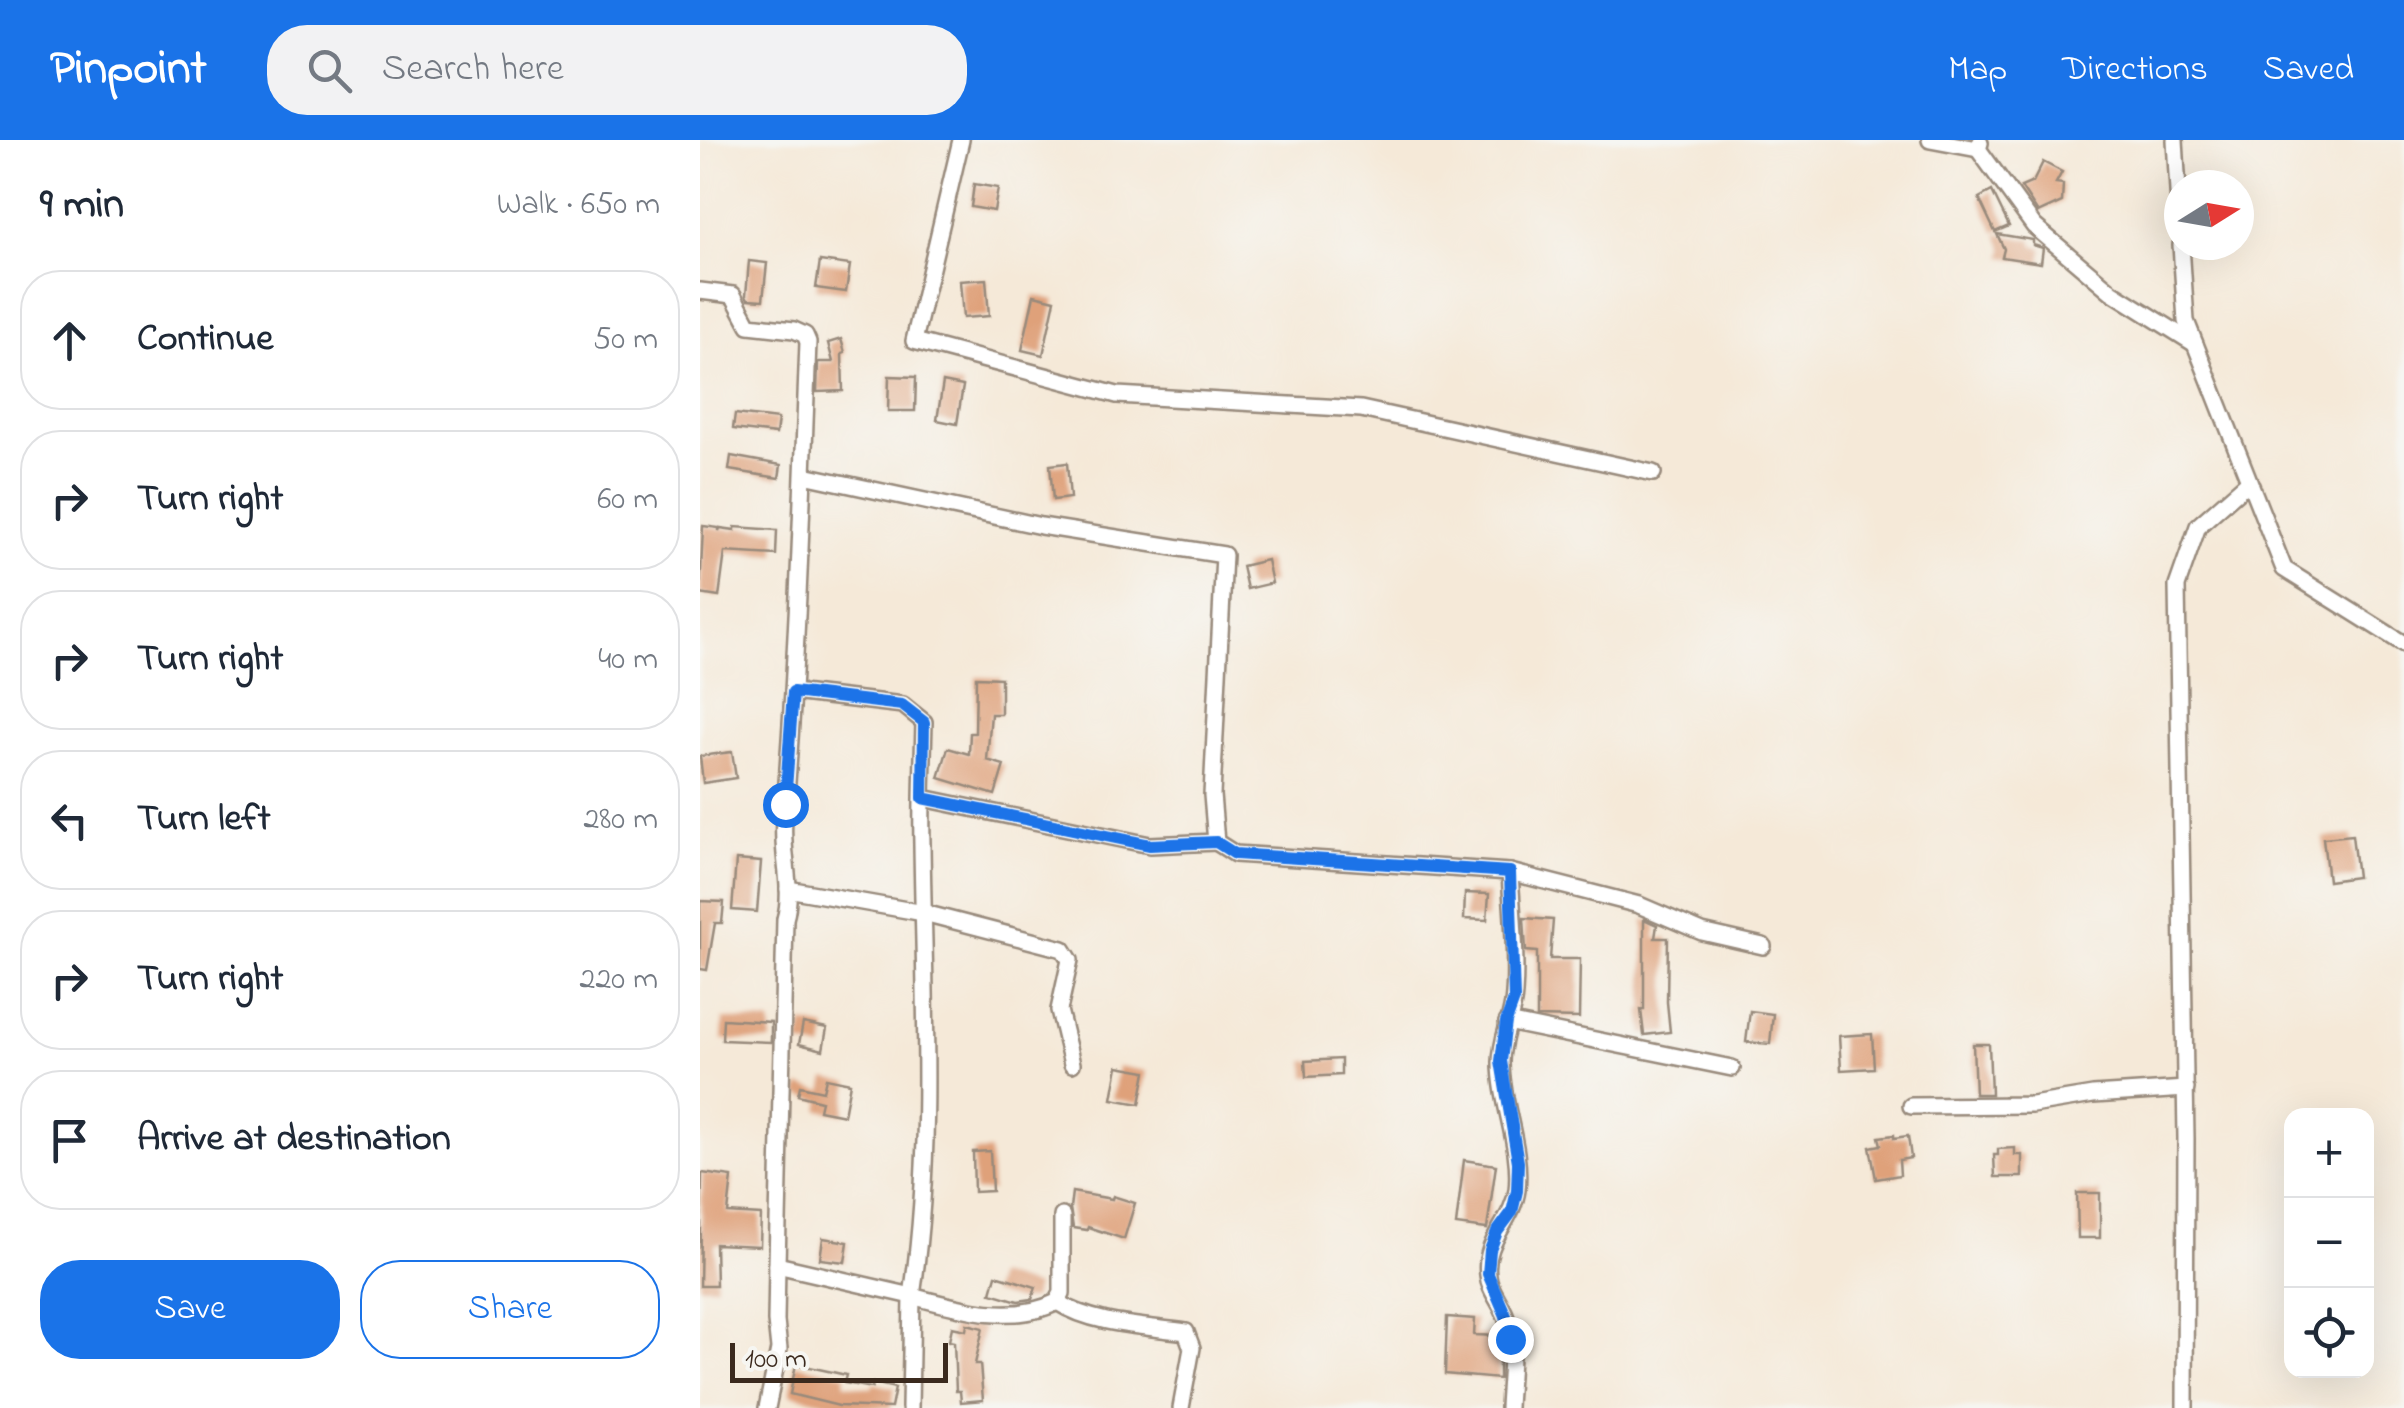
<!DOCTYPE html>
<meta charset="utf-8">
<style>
:root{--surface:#fff;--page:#f2f2f3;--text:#1f2937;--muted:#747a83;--line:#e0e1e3;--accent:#1a73e8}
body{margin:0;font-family:"Indie Flower",sans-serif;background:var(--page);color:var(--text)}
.controls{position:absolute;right:30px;bottom:30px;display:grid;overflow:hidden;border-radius:20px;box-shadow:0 10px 40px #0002}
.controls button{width:90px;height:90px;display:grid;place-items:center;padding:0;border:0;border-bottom:2px solid var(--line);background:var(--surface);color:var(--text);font:50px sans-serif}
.compass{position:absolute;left:1464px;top:30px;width:90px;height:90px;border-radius:50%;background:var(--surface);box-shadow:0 10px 40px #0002;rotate:79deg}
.scale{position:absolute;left:30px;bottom:25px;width:218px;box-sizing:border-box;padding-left:10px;border:5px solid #3b2a1e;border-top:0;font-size:28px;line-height:35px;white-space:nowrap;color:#3b2a1e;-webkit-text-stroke:8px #f6f6f2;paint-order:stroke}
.stop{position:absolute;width:30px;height:30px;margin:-22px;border:8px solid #1a73e8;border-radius:50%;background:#fff}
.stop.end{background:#1a73e8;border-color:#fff;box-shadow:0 2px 10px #0008}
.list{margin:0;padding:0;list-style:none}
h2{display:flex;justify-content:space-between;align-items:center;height:130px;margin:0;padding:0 40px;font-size:42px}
h2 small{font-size:32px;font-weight:400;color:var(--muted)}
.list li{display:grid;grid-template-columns:65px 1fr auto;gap:30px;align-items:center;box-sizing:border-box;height:140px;margin:0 20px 20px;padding:0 20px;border:2px solid var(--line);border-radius:40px}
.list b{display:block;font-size:38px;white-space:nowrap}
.list em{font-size:32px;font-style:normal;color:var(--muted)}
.actions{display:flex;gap:20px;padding:30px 40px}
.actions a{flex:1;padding:22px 0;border:2px solid var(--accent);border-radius:40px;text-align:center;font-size:35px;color:var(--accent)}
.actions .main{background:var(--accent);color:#fff}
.icon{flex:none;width:55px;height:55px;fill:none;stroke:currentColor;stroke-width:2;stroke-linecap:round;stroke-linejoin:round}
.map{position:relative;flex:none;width:1704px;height:1268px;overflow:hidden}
header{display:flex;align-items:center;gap:60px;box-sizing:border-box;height:140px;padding:0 50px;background:var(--accent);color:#fff}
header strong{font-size:48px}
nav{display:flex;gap:55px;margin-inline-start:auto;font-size:35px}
.search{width:700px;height:90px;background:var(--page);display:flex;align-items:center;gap:25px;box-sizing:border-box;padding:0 35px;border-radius:40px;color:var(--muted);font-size:38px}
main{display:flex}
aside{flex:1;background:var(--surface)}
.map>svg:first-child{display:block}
.building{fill:#dfa17a}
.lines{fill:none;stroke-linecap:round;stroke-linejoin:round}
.minor-casing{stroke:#988a7b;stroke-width:20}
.minor{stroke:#fff;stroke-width:15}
.route{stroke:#1a73e8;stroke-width:12}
</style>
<header>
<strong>Pinpoint</strong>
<div class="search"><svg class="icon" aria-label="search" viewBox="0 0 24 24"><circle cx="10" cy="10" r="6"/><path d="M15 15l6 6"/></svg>Search here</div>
<nav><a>Map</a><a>Directions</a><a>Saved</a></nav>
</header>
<main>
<aside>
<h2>9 min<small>Walk · 650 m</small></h2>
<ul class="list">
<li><svg class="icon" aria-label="ahead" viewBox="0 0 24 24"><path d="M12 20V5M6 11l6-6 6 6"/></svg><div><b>Continue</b></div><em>50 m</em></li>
<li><svg class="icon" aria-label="right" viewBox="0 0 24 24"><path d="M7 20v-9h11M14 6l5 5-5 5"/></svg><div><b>Turn right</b></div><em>60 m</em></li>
<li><svg class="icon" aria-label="right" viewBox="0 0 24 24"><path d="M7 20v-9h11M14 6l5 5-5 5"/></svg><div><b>Turn right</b></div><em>40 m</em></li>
<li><svg class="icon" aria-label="left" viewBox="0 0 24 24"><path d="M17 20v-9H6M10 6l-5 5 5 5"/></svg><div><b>Turn left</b></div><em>280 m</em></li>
<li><svg class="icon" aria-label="right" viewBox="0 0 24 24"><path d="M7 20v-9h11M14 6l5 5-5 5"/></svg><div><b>Turn right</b></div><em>220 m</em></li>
<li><svg class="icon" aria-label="arrive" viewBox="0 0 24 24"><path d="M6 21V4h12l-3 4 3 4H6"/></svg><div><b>Arrive at destination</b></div></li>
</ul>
<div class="actions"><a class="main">Save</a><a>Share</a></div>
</aside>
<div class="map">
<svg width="1704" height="1268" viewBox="0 0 1704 1268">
<rect width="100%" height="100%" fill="#f6f6f2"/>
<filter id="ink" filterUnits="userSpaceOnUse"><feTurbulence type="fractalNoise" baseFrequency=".01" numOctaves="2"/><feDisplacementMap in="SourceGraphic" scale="20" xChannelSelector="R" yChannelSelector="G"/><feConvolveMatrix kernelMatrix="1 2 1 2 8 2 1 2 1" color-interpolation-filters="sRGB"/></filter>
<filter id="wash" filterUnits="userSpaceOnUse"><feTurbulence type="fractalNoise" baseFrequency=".0048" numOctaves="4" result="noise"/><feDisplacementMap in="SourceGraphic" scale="40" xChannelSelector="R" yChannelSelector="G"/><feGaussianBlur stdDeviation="2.25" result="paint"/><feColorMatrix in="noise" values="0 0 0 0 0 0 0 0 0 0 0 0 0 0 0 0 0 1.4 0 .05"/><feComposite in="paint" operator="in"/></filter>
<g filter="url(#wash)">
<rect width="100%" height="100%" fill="#f5e9d8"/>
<g id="blocks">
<g class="building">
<polygon points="1343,22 1362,32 1356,43 1363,44 1362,62 1338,73 1321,47 1333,42"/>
<polygon points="274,44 298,48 294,71 271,67"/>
<polygon points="1292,51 1309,86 1295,92 1279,58"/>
<polygon points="1297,94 1333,100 1333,105 1343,108 1341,123 1302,117 1304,109"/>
<polygon points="49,121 67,123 63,160 48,159 46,155"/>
<polygon points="120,121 150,125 146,152 116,148"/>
<polygon points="286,139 289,176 263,178 260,141"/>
<polygon points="334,155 355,160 343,215 322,210"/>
<polygon points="141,199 145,213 142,214 143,251 117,252 118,222 133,222 128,203"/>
<polygon points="189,236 216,237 215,271 188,271"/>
<polygon points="243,242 263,246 257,284 237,280"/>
<polygon points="35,274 78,279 76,294 33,289"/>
<polygon points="31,316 81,325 79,338 29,330"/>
<polygon points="367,323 370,358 353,360 350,325"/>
<polygon points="3,386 19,388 19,391 20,388 35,390 35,387 77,390 76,415 25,412 19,457 0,454"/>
<polygon points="567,420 572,443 547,449 542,426"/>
<polygon points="276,537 301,538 301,574 291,574 287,620 304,625 295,655 239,638 248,608 269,614 270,593 275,593"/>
<polygon points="32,612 36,638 3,643 0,616"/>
<polygon points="1652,695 1657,737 1628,741 1623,698"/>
<polygon points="36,720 61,722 57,772 32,770"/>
<polygon points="765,753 789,754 787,780 764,779"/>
<polygon points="0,761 24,762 22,783 15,783 7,830 0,829"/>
<polygon points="824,778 853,780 850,819 880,819 879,878 837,877 837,812 826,811"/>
<polygon points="944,779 957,785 955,798 968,798 967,862 970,892 944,895 941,870 944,870"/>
<polygon points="1050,871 1073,874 1070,904 1046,902"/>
<polygon points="23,879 71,882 71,902 22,900"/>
<polygon points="103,883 127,888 123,910 99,904"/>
<polygon points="1172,894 1174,928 1141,930 1139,896"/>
<polygon points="1273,904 1289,904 1291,954 1275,954"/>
<polygon points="641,919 641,935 606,937 605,921"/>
<polygon points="418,926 446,931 440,964 412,959"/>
<polygon points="126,938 150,943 144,975 119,970 121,961 98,955 100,946 123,951"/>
<polygon points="1194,995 1194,998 1208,996 1211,1018 1199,1020 1200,1035 1176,1039 1170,1007 1181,1005 1179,997"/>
<polygon points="1315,1008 1315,1015 1322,1015 1322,1037 1295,1037 1294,1015 1298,1015 1298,1009"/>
<polygon points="290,1011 292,1051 274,1052 273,1012"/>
<polygon points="764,1020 796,1025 787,1089 756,1085"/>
<polygon points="2,1033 32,1037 28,1073 61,1075 60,1106 15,1104 16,1146 0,1146"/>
<polygon points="372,1052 412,1059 413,1056 435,1063 424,1099 388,1087 387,1090 373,1088 370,1068"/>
<polygon points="1377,1053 1400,1053 1400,1098 1378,1098"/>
<polygon points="123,1098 148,1102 145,1122 120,1119"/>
<polygon points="296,1135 336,1147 332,1159 318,1161 291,1153"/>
<polygon points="747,1177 775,1179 774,1195 799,1196 799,1239 745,1234"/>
<polygon points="267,1184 283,1188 275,1224 280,1224 283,1260 261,1262 260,1251 256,1251 254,1202 249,1201 252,1187 266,1190"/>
<polygon points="96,1224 146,1235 144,1243 172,1248 173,1243 195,1248 191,1268 139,1266 90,1254"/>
</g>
</g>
</g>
<g filter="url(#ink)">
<use href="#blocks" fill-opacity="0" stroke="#988a7b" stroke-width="2.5"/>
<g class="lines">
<defs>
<g id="minor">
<polyline points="261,0 214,201 417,255 661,269 953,333"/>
<polyline points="1230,0 1278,9 1280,3"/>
<polyline points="1475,0 1479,68"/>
<polyline points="1278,9 1334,86 1412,152 1495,204"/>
<polyline points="1481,105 1486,181 1584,429 1704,504"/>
<path d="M0,151L33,155L49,185L94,190L105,195L108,202C102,362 97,522 84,681C81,714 94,748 85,779L77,1125L76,1181L79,1209L67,1268"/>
<polyline points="104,335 341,386 524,415 512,655 516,702 535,714 810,732 939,765 1002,792 1063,806"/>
<path d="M93,552L203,565L224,582C223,623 221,664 222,705C224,855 234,1007 212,1156C257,1168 312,1185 357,1162L362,1153V1076"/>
<polyline points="223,658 450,705 516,702"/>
<polyline points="88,749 224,773 363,809 370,820 359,870 372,924"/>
<polyline points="807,882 1032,928"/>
<polyline points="1211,966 1332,965 1393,955 1486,949"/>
<polyline points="77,1125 212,1156 210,1268"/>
<path d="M357,1162C393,1185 444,1186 486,1192L492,1208L481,1268"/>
<path d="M808,1268C809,1241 815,1203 806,1177C801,1162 789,1150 788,1135C783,1101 813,1081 817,1050C822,1006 801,965 801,922C801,898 813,877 814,854C817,814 812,773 810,732"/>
<polyline points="1485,1268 1486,998 1477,446 1498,386 1548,342"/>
</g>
</defs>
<use href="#minor" class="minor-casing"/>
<use href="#minor" class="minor"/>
</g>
</g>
<g class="lines" filter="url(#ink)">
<polyline class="route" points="85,664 93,552 202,565 224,582 223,658 450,705 516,702 535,714 810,732 814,860 806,882 801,921 818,1022 817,1051 812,1072 797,1092 790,1110 788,1134 806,1176 810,1199"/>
</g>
</svg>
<div class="controls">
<button>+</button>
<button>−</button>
<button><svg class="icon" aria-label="locate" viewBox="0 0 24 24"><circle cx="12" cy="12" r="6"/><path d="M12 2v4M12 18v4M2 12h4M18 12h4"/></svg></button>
</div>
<svg class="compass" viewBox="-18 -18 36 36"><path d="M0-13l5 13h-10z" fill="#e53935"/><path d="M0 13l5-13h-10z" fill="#747a83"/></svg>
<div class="scale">100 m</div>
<div class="stop" style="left:85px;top:664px"></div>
<div class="stop end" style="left:810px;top:1199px"></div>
</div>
</main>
